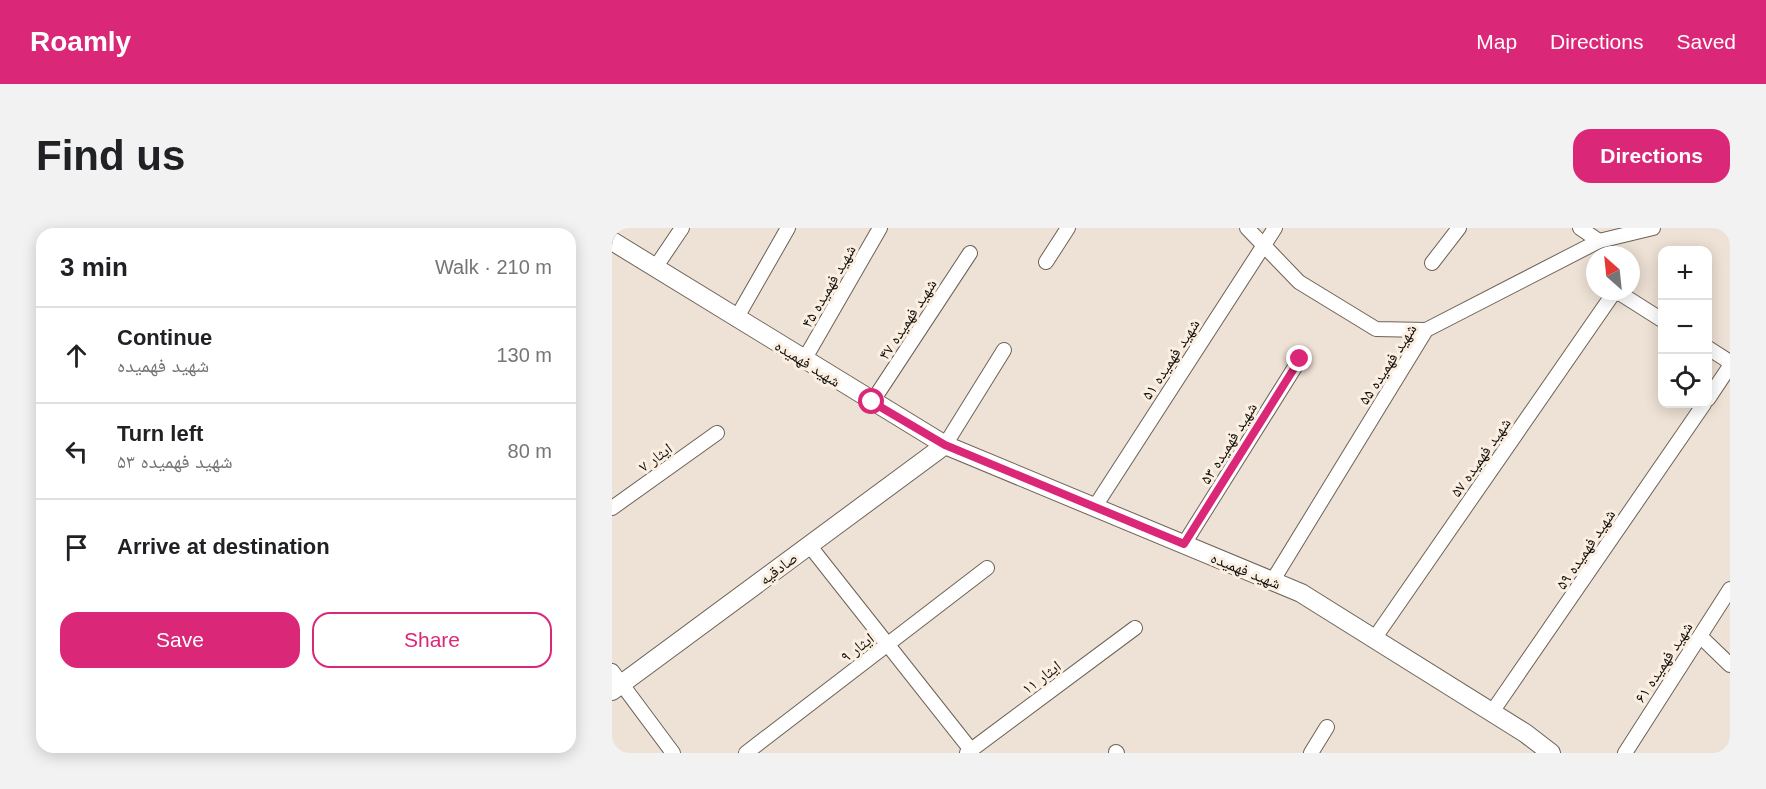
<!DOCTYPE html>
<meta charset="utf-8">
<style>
:root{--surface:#fff;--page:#f2f2f2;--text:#202124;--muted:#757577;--line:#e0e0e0;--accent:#db2777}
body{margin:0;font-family:Helvetica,"Noto Naskh Arabic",sans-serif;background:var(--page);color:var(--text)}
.controls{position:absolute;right:18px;top:18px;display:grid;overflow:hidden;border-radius:12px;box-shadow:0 3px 15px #0003}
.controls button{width:54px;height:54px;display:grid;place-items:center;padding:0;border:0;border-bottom:2px solid var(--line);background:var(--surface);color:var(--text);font:30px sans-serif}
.compass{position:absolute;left:974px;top:18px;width:54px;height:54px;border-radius:50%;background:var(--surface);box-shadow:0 3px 15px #0003;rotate:333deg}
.stop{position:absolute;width:18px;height:18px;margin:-14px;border:4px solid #db2777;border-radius:50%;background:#fff}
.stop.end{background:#db2777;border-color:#fff;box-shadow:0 2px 6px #0008}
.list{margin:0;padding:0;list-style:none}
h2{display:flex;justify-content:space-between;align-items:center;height:78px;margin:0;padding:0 24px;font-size:26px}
h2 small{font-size:20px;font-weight:400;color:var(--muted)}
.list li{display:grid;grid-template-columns:39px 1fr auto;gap:18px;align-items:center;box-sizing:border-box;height:96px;padding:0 24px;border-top:2px solid var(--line)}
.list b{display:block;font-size:22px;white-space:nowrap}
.list p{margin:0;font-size:20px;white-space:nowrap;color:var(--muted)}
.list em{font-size:20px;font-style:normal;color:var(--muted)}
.actions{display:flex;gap:12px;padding:18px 24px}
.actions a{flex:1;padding:14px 0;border:2px solid var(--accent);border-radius:18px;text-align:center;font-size:21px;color:var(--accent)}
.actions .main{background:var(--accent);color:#fff}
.icon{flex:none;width:33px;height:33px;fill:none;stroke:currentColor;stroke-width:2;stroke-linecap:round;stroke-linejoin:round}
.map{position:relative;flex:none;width:1118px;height:525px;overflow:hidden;border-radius:18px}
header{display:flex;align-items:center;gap:36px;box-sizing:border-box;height:84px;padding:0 30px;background:var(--accent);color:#fff}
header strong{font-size:28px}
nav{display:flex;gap:33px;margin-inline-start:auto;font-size:21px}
.intro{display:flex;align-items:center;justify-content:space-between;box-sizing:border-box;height:144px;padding:0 36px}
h1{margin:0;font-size:42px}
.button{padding:15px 27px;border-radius:18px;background:var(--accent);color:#fff;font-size:21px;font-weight:700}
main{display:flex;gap:36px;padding:0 36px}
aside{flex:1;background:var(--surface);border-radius:18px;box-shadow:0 3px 15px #0003}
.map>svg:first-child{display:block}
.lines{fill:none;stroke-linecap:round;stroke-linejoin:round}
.minor-casing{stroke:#6d6257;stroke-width:16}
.tertiary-casing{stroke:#6d6257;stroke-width:20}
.minor{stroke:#fff;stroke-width:14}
.tertiary{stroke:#fff;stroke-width:18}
.route{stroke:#db2777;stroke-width:8}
.labels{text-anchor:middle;stroke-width:6;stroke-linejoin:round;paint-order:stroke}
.street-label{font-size:16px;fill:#110d09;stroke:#fbefe2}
</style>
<header>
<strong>Roamly</strong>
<nav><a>Map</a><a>Directions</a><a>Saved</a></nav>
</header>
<div class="intro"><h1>Find us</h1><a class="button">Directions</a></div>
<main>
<aside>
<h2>3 min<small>Walk · 210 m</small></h2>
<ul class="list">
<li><svg class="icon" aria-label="ahead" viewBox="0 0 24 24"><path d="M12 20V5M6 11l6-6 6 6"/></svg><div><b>Continue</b><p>شهید فهمیده</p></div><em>130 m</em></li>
<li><svg class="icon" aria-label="left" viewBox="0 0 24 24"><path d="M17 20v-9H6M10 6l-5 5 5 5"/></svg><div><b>Turn left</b><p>شهید فهمیده ۵۳</p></div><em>80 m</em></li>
<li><svg class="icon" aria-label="arrive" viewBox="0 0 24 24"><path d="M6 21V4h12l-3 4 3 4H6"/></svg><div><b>Arrive at destination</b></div></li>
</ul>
<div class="actions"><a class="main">Save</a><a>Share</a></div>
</aside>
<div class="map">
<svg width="1118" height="525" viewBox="0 0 1118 525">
<rect width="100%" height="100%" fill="#eee1d5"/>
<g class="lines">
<defs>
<g id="minor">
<polyline points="635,0 687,54 764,101 814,102"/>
<polyline points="968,0 987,13"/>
<polyline points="434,34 456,0"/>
<polyline points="820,35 847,0"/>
<polyline points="43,40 70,0"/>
<polyline points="124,91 176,0"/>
<polyline points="1096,120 1118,134"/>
<polyline points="192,132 268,0"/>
<polyline points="1096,171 1118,138"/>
<polyline points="260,174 358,25"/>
<polyline points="333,217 392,122"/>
<polyline points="0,280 105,205"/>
<polyline points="482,280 663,0"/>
<polyline points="572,316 688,131"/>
<polyline points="197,317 359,522"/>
<polyline points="661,352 814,102 987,13 1041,0"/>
<polyline points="1088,408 1118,437"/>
<polyline points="762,411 1001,66 1009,66 1050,92"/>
<polyline points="0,443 61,525"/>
<polyline points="880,484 1092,176"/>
<polyline points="504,524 505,525"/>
<polyline points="134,525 375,340"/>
<polyline points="355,525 523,400"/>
<polyline points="699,525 715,499"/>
<polyline points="1013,525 1118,361"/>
</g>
<g id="tertiary">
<polyline points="0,13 333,217 689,365 913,505 939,525"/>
<polyline points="0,463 333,217"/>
</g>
</defs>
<use href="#minor" class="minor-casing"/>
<use href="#tertiary" class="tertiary-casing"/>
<use href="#minor" class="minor"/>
<use href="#tertiary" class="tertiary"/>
</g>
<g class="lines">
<polyline class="route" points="260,174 333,217 572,316 688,131"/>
</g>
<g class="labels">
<g class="street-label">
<text transform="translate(216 58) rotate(-60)" y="6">شهید فهمیده ۴۵</text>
<text transform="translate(295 91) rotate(-57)" y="6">شهید فهمیده ۴۷</text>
<text transform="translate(558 131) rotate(-57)" y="6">شهید فهمیده ۵۱</text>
<text transform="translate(196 135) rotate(32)" y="6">شهید فهمیده</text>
<text transform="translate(775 136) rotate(-57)" y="6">شهید فهمیده ۵۵</text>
<text transform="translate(616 215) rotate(-58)" y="6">شهید فهمیده ۵۳</text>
<text transform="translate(43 229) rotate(-36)" y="6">ایثار ۷</text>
<text transform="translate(868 229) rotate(-55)" y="6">شهید فهمیده ۵۷</text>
<text transform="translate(973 321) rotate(-56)" y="6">شهید فهمیده ۵۹</text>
<text transform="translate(166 340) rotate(-37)" y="6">صادقیه</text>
<text transform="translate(634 342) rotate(22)" y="6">شهید فهمیده</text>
<text transform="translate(245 419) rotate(-37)" y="6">ایثار ۹</text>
<text transform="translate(1051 434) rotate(-57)" y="6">شهید فهمیده ۶۱</text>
<text transform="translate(429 449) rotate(-37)" y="6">ایثار ۱۱</text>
</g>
</g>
</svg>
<div class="controls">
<button>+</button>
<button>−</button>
<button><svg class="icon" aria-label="locate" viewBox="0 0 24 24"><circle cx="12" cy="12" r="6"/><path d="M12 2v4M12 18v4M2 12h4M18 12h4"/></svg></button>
</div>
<svg class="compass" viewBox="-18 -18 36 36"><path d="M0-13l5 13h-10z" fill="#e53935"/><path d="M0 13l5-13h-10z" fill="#757577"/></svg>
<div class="stop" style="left:260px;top:174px"></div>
<div class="stop end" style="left:688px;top:131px"></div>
</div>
</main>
